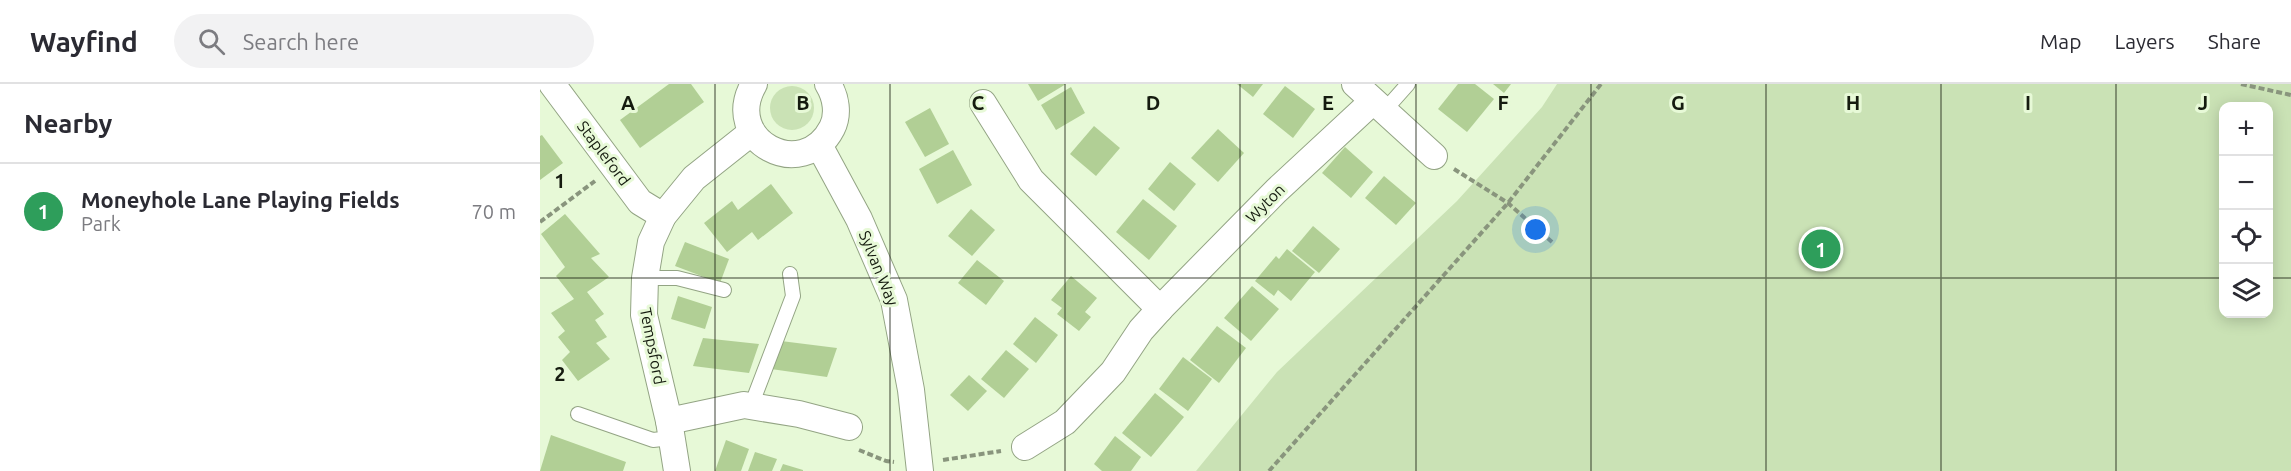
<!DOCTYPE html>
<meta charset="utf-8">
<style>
:root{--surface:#fff;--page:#f2f2f3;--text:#2b2b33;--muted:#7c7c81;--line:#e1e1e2;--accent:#5c57cf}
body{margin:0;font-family:Ubuntu,sans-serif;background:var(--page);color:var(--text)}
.controls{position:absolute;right:18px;top:18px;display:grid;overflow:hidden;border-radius:12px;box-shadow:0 3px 15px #0003}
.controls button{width:54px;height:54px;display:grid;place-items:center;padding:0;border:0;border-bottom:2px solid var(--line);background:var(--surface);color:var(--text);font:30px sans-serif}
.you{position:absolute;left:996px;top:146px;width:21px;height:21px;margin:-15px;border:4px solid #fff;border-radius:50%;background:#1a73e8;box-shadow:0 0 0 9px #1a73e833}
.badge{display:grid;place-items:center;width:39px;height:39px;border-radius:50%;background:var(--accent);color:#fff;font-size:20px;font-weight:700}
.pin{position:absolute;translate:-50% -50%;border:3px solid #fff;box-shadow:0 2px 6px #0006}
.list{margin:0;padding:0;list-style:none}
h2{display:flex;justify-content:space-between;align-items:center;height:78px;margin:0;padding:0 24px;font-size:26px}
h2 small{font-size:20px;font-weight:400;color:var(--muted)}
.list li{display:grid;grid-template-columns:39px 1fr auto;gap:18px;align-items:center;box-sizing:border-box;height:96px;padding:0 24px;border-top:2px solid var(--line)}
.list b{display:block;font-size:22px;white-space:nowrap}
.list p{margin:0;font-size:20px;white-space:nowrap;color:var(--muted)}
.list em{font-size:20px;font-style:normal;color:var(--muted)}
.icon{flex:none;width:33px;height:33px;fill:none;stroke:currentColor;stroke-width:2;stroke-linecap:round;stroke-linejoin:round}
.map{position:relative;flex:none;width:1751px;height:387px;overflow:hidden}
header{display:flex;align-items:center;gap:36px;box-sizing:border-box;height:84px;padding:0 30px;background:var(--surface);border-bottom:2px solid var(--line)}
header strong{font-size:28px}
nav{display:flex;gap:33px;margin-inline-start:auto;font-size:21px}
.search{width:420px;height:54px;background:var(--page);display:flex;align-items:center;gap:15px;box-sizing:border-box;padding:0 21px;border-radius:33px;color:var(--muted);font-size:22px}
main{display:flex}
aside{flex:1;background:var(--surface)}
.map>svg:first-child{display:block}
.green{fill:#cae2b5;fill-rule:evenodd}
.building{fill:#b1cf95}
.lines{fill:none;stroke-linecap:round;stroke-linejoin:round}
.lane-casing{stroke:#93a484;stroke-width:16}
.street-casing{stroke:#93a484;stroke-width:28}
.path{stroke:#89957d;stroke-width:4;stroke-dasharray:6 3;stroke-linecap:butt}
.lane{stroke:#fff;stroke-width:14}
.street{stroke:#fff;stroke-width:26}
.grid{fill:none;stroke:#151b0f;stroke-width:1.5;stroke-opacity:0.55}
.labels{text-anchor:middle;stroke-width:6;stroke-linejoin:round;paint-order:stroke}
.street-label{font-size:16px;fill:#151b0f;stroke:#e7f9d7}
.grid-label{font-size:20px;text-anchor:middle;font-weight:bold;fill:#151b0f;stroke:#e7f9d7;stroke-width:6;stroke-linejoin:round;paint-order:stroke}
</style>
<header>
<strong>Wayfind</strong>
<div class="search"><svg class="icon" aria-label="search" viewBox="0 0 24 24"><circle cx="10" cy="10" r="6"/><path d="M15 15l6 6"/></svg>Search here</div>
<nav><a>Map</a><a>Layers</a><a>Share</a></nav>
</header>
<main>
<aside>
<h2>Nearby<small></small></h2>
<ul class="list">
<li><span class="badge" style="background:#2e9e5b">1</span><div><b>Moneyhole Lane Playing Fields</b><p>Park</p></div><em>70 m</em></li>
</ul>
</aside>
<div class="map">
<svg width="1751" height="387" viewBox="0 0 1751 387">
<rect width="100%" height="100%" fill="#e7f9d7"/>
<g class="green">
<path d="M1017,0H1751V387H656L737,288L917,117L1002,23ZM1684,22H1728V230H1684Z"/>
<circle cx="252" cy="24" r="22"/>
</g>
<g class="building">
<polygon points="129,0 151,0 164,18 100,64 80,36"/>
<polygon points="488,0 526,0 498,17"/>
<polygon points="697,0 723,0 713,13"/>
<polygon points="918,0 935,0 954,15 927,48 898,25"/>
<polygon points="953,0 971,0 964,9"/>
<polygon points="745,2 775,25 753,54 723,30"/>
<polygon points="531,3 545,29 516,46 501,21"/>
<polygon points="390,24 409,60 385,73 365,38"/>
<polygon points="554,42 580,64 556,92 530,70"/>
<polygon points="678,45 704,69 678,98 651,74"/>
<polygon points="2,51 23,79 0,96 0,52"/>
<polygon points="805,63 833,88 811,114 782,89"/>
<polygon points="413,66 432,101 397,120 379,85"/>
<polygon points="630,78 656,100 634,127 608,105"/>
<polygon points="844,92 876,119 856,141 825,114"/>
<polygon points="231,100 253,129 218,156 212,148 187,168 164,139 192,117 198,126"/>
<polygon points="603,115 637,142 609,176 576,148"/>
<polygon points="431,125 455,146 432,172 408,152"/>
<polygon points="25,130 60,170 51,174 69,193 47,208 64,230 55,236 67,253 56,259 70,275 38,297 22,276 30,268 18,253 25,247 11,229 34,215 16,192 25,183 1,150"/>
<polygon points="773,142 800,165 779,189 752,167"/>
<polygon points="145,158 189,175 180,199 135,182"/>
<polygon points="747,165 775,188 751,217 738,206 734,212 715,197 736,172 739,175"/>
<polygon points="437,176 464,197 446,221 418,199"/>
<polygon points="531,192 557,214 545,228 551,233 539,247 517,230 522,224 511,216"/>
<polygon points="712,202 739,225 711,257 684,234"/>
<polygon points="138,212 172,223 165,245 131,235"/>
<polygon points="495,233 518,251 496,279 473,260"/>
<polygon points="677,242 706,264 679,299 650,276"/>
<polygon points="163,254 219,260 209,289 153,282"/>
<polygon points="241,257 297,264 287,293 231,285"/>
<polygon points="466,266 489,285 464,314 441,295"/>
<polygon points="643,273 672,295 648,327 619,305"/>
<polygon points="429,291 447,307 428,327 410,311"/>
<polygon points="615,309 644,333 611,373 582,349"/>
<polygon points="11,351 86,378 83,387 0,387"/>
<polygon points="575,352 601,373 591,387 562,387 554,380"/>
<polygon points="186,356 209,365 201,387 175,387"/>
<polygon points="215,368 237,375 232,387 208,387"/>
<polygon points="243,380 263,386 263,387 240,387"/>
</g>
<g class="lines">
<defs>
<g id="lane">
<polyline points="844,27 868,0"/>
<polyline points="105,194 137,194 184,206"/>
<polyline points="211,322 253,212 250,190"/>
<polyline points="38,330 113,356 131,354"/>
</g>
<g id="street">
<polyline points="12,0 100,118 123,132"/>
<path d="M214,0C181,57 263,100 292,44C299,30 296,13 288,0"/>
<polyline points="815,0 894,72"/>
<polyline points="443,19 491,96 620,225"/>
<polyline points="279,61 319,135 354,216 371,306 380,387"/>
<polyline points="129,337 204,321 259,330 309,343"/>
<polyline points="485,363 525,338 573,288 601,246 620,225 736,107 833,17"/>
<polyline points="137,387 129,337 104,231 105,194 111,158 123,132 154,94 212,48"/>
</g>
</defs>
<use href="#lane" class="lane-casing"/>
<use href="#street" class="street-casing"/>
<g class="path">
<polyline points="1701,0 1751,11"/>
<polyline points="914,85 968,119 1012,158"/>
<polyline points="0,138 55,97"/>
<polyline points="319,366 346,377 354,378"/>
<polyline points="403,376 461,367"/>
<polyline points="729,387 968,119 1061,0"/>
</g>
<use href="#lane" class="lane"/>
<use href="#street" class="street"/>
</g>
<path class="grid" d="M175,0V387M350,0V387M525,0V387M700,0V387M876,0V387M1051,0V387M1226,0V387M1401,0V387M1576,0V387M0,194H1684M1728,194H1751"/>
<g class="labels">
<g class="street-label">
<text transform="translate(64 69) rotate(53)" y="6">Stapleford</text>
<text transform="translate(725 119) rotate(-45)" y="6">Wyton</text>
<text transform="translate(339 184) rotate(68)" y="6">Sylvan Way</text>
<text transform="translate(113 262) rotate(79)" y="6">Tempsford</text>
</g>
</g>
<g class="grid-label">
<text x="88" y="26">A</text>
<text x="263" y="26">B</text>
<text x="438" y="26">C</text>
<text x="613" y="26">D</text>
<text x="788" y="26">E</text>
<text x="963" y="26">F</text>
<text x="1138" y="26">G</text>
<text x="1313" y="26">H</text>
<text x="1488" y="26">I</text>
<text x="1663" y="26">J</text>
<text x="20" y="104">1</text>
<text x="20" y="297">2</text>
</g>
</svg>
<div class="controls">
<button>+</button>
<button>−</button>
<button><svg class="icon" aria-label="locate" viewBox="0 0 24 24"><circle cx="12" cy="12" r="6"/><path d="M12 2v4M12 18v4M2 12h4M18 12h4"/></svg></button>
<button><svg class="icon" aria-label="layers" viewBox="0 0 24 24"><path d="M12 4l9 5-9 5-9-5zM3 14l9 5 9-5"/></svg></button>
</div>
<div class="you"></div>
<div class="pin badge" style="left:1281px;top:165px;background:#2e9e5b">1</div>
</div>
</main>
